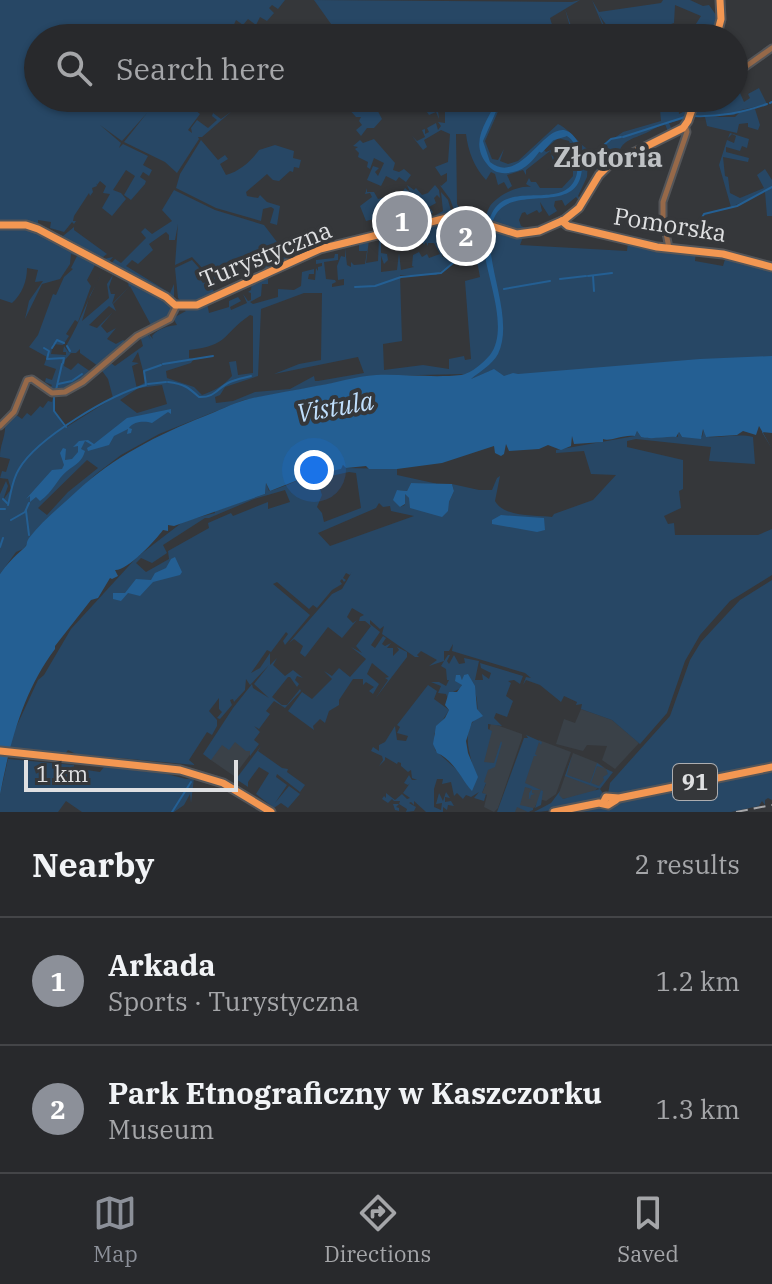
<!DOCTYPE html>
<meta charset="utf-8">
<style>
:root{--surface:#28292c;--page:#303134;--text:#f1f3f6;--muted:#a5a6a9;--line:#444548;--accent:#8c9099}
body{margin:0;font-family:"IBM Plex Serif",serif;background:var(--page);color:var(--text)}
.scale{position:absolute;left:24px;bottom:20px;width:214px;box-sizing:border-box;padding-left:8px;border:4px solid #dfe0e2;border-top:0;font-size:22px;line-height:28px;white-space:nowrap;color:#dfe0e2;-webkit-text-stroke:6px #35373a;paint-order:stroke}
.you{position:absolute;left:314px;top:470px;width:28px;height:28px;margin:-20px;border:6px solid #fff;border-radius:50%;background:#1a73e8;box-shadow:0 0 0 12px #1a73e833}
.badge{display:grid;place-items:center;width:52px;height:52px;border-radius:50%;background:var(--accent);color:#fff;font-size:26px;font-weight:700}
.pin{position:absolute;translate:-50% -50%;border:4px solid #fff;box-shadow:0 2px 8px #0006}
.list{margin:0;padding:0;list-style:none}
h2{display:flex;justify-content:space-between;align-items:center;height:104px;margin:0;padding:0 32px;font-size:34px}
h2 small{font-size:26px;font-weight:400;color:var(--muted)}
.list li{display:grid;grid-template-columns:52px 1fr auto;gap:24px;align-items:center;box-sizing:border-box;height:128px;padding:0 32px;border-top:2px solid var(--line)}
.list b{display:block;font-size:30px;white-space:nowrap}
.list p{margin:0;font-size:26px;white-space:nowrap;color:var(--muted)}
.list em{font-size:26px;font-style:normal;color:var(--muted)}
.icon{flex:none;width:44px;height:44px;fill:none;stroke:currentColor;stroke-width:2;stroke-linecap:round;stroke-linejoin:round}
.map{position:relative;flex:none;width:772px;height:812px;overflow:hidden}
.search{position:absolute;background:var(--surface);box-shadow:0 2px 6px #0004;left:24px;right:24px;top:24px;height:88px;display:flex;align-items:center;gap:20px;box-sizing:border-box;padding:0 28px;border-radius:44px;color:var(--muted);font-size:30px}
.sheet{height:360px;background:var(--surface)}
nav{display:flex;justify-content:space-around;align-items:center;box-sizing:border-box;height:112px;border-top:2px solid var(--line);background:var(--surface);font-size:22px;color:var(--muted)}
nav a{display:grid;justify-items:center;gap:4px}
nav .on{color:var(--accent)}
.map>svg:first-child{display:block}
.built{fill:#3a4148}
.green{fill:#274765;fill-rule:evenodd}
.water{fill:#245f93}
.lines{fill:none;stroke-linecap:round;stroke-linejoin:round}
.stream{stroke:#245f93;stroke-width:2}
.river{stroke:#245f93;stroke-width:5}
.minor-casing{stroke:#545558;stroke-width:9}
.major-casing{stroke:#545558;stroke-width:11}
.minor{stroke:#966949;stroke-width:5}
.major{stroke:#f39752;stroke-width:7}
.rail{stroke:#a5a6a9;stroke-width:2;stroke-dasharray:12 6;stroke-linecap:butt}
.labels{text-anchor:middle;stroke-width:8;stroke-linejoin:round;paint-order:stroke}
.shield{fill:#35373a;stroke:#acadb0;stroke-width:2}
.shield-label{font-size:22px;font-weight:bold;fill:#dfe0e2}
.street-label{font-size:24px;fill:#dfe0e2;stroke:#35373a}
.water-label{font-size:26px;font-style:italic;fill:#c0dffd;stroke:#35373a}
.quarter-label{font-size:28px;font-weight:bold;fill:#bfc2c5;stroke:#35373a}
</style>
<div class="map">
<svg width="772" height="812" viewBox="0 0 772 812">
<rect width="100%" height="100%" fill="#35373a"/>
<g class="built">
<polygon points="581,709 612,720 639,743 615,769 602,760 607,746 587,745 583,751 556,744 564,719 575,723"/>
<polygon points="491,723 522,734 522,738 498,808 494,812 484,807 487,795 482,793 486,784 483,782 482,760"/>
<polygon points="236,740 252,752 234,776 208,758 218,741"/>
<polygon points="539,740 571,752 556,794 546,801 539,799 535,807 529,812 514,812"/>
<polygon points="573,753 598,763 609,771 609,776 593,793 563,799 558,796"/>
</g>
<g class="green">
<polygon points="0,0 285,0 278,9 272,5 269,8 274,13 267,21 260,17 256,25 248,19 243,25 236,20 228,38 38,38 38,98 189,98 196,104 193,108 200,114 188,130 192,133 191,128 197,120 208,128 217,120 212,116 213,113 221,119 232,111 202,137 198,137 199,139 177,173 165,162 124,142 147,113 122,141 100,125 121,143 119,148 123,144 148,156 143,165 152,170 149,176 143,172 140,177 146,181 145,184 131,200 124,195 135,176 126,170 113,190 121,193 126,199 112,216 102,208 110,194 103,193 106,186 100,181 97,185 96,183 97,186 92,188 93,192 90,196 89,193 74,216 73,221 76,221 74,224 72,222 64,232 50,228 51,222 38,220 38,223 31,223 63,236 74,227 74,230 107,254 103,257 97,256 104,259 113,257 107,264 39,228 0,223"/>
<polygon points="314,0 572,2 580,0 550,18 556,38 516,38 510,31 498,33 496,38 341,38"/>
<path d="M592,0L599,12L661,3L663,0H690L703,6L709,5L716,15H720L717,28L707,38H687L701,16L675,5L674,23L659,28L662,35L660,38H634L635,34C616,35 608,30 599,14L606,30L617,34L619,38H573L565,9L575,37L604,29Z"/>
<polygon points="759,88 767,104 741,110 734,115 693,115 695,109 707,98 717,108 740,93 744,102 750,98 748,94"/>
<polygon points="339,98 371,98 382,119 374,128 367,128 361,136 356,130 362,125 359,121 361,117 356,117"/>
<path d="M427,98H504L485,141L492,159L498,160L504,149L500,161L508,164L518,161L558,124C574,132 579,147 594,152L623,132L661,121L659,98H684V102L678,104L679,114L691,108L688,118L669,123L673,132L669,134L665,124C657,126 653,130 646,133C633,139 618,141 619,158L615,160L608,152L598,156L600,172L597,175L596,157L588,160L587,177L578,196L583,202L582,204L576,197L565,206L562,200L555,201L554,206L557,211L549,216L540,202L542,211L539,213L537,210L527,215L525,212L522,213L519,220L521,226L526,228L520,235L523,237L520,245L627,251L628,242L696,250L695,261L723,266L726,256L772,268V391L493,400L490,371L467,381L466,374L372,376L244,400L159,434L121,455L96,474L49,518L23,549L16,552L0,574V494L6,481L8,486L3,500L11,489L8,479L0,478L2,471L6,472L10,459L0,457C0,444 6,436 5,425L8,424L18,409L15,414L22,419L27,413L31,416L40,406L43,408L48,401L52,402L54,394L55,412L65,428L113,398L108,379L100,368L108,361L115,366L143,346L140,336L146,332L151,340L147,332L153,339L152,336C159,328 168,326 177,325L173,318L186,311L180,307L178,314L175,315L176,309H178L179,308L207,303L209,313L229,307V301L238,297L241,301L230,307L231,310L247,303L243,294L248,301L251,300V293L248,292L251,290L252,281L268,273V284H262L261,296L250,302L253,304L278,297V289L294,290L301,286L302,272L314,269V274H309L308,279L315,280L316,268L318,271V267L322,266V263L316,264V260L334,258L335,254H338V260L324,262L326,279L335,280L336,282L332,284V287L344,285V279L338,280L337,266L341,256L345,257V248L347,265L351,267V262L354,265L365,264L367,251H359V241L369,240L366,263L378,261L379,239L377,238L381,237V253L387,254L388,260L384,264L381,256V272L397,270L399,253L401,270L414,267L412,266L413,255L419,252L422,257L427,254L429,258L440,254L434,243H428V246L426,242L424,245L416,229L438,223L444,230L446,229V233L457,249L454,247L448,253L443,251L442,257L457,253L458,257H461L436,275H400L402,341L383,344L384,370L423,365L449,369V359L464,356L465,360L471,359L465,281L480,277L476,256L463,260V258L471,251L469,248L476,242L474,236L477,226L469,221L483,225C485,219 487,211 490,206C498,195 518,185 531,187L526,184L529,178L531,182H536L540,188H562L573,176V152L569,141L558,138L544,150L546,152L551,150L552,152L555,163L546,171L554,164L550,151L526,170V175L523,170L507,175L512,186L508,189L504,182L498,185L495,174L491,172L486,180C474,167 468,151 466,134H456L457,204L459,207L454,210L450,199L439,184L441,186L447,181V173L441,176L435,167L448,162L450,134L441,130L424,140L427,147L423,150L412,136L417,141L425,137L422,130L425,129V134L429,132L427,128L436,123L438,130L441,126L438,122L445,123V107L438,110L439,119L436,112L429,115L420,102ZM304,293H322L321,360L299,364L274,374L358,357L364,373L318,381H315L314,376L290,389L255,392L233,401L216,403L215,397L220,395L225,387L258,376L261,309ZM250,315L253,316V373L238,375L236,361L229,362L232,376C222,387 215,390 202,395L194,387L167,378L166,371L191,363L193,360H187L192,359L189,358V350C230,345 221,335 250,315ZM138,352L146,382L139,386V388L162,385L167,404L137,413L120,400L137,389L132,366L139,363L132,362ZM87,460L98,468L68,492L47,515L38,508Z"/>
<polygon points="755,109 760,125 758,130 748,127 748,123 739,124 737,133 707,126 705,117 735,117 741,111"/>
<polygon points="730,133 749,139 747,148 742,146 740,151 726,147 726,152 749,158 748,162 723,157 725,176 728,177 730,193 740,198 764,188 757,175 765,169 772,180 772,216 767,216 765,192 731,207 719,165 727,140 734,143 736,136 732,134 728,138"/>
<polygon points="374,139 395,163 393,170 399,172 404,169 411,175 406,182 399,177 396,181 386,176 381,186 367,180 373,166 379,168 375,172 378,176 384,163 374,158 370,169 367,167 368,162 358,157 359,153 355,149 358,147 353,146 360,140 363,143"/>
<path d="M201,140L218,160L225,155L228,159L220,164L226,175C240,171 251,161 259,150L275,145L294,151L293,158L301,160L299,168L294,167L293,172L290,171L279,181L273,180L267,174L246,192L247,196L258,198L260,195L267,202L280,206L277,225L270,223L274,209L271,207L263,209L261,221L216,208L176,188L180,174Z"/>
<polygon points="407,185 414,190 416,188 422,195 428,193 435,185 439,190 440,198 437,195 434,198 436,203 429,207 433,212 431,215 434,216 443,211 441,192 448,200 452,214 423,221 418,213 424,220 429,218 430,214 425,206 417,211 408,199 401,194 405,188 410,192"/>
<polygon points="367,188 367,192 374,192 378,199 385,197 392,212 397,207 393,202 396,196 398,200 397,205 401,209 402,204 405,208 401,211 407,220 410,218 407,212 415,224 410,220 406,221 403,218 401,219 398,214 395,215 399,218 397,223 393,215 392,219 391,215 386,216 384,213 378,218 366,221 360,206 372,197 370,193 365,194"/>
<polygon points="174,190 215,210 264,225 290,259 293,258 294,250 294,258 280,263 260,273 253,261 219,276 221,281 212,284 210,280 214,277 207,267 203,269 192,257 175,265 178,224 175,240 169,240 169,235 166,232 149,244 153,250 138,264 132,260 126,266 170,293 174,284 174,298 135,279 133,275 130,276 110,265 115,259 121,263 146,238 141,232 145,228 152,234 172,221 162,210"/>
<path d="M0,226H25L104,266L103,268L95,265L87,280L91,286L78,322L75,320L66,334L69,336L63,345L53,344L51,354L66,355V352H63L64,346L69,353L66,346C81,321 89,294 104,270L90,295L82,321L109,298L107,284L113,275L109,287L111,294H115L112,304L129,287L128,283H131L105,269L107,267L170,300L172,308L169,318L152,327L130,286L113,304L116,311L109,306L89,325L97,328L113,312L101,326L107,333L116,328L107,339L116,344L123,340L127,342L108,355L98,366L80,353V349L76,353H71L65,360L64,366L71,370L78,363L91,372L79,383L74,382L75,385C67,390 59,392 49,390L52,385L45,382L46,378L52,380L56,369L44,365L47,357L29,347L38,335L53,294L56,295L64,277L73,269L71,268L77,256L71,254L70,264L60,279L42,284L25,319L29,301L43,281L35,282L38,270L27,268C27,281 22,294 12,303L0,299Z"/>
<polygon points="192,260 205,275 200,279 203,283 209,281 214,292 203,302 183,302 183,300 181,301 178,298 175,268"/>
<path d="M704,429L706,437C722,438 739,433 753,437L755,464L709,461L711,447L636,439L627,441V447L683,460V489L679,491L681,508L664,516L668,524L674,523L675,535H758L772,529V575L730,601L700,635L685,661L667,713L640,744L612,720L581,709L582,704L576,705L577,702L564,696L561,702L540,685L526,680L523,685L526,677L531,678L525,673L452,651L453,644L449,651H444V661L448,655H450L447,661L449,664L454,655L459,664L465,663L464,658L479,661L475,680H483L482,674L489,679L491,673L481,668L480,663L523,676L520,684L514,680L508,681L511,683L506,696L513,701L507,717L496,713L494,718L502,726L488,724V729L492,731L484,762L494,763L501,741L502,743L495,767L488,770L484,782L486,783L482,793L486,794L484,801L474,798L479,792L471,797L466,795L463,799L457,793L454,796L451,782L442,784L443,779H437L434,789V807L441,810L442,803L436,804L439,793L443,801L446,792L450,798L445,797V802L451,801L454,806L448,805L447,810L443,807V812H426L414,801V805L411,802L409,803L416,807L414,811L406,812L407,809L399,804L396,807L399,808V811L395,810L393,804H399L400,801H394L392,799L388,803L382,799L384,796L386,798V793L395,800L402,794L407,799L410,798L403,793L410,783L408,785L404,783L409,775L412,780H417L412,778L411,770L408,772L401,766V763L398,762L397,764L385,757V760L379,766L383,760L382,756L371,751L373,747L379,751V745L385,742L395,726L397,740L406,741L408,736L397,733L400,727L397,725L428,685L437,691L434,699L449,710L434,734L435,750L457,770L470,788L476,781C473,759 459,736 476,718C480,702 475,688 468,675H464L463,681L459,675L456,676L462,684L461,688L449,694L448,699L446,694L438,693L441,686L431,682H439L446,686L449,680H447L446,669L441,666L444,661L429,666L420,659L429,666L437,660L421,651L417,655L419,657H415L382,634L384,626L380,629L370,620V624L380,632L371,645L375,648L383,636L386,638L382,644L385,646L391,643L387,648H393V656L399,650L397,647L407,652V657L375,699L388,680L385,678L389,677L372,663L367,674L379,684L373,694L369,691L374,687L366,682L363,685V679H353L339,700V705L329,711L325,723L320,719L313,726L314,730L288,711L302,692L312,699L332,679L324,671L332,676L339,668L350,677L366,659L351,647L362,653L356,646L371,626L365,621H359L360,617L364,615L352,608L347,617L353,623L357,620L342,638L328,627L305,657L300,653L303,646L294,639L289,643L332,594L342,589L353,570L350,575L346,573L343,578L346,580L344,582L342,579L340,581L342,584L332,590L317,608L313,605L309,609L277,582L273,584L310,615L285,645L283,641L288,634L286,632L271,652L267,650L251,673L260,668L270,653V665L277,658L273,665L285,676L293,670L303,678L297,676L295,680L299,684L297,687L290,677H288L272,697L282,705H287L300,689L301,691L285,708L274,701L266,711L270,714L259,729L254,726L260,732L254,740L259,744L250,756V751H246L235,742L229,750L222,745L211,760L203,754L233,708L252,684L253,688L269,698L254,684L269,665L250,685L246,679L245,690L234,702L233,699L230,700L232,705L220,719L217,718L222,712L219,709V698L209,711L217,720V726L212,735L207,732L189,760L195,765L76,754L68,750L65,754L10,750L12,736L38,680L44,675L71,629L137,557L184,521L215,513L213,501L218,510L265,494L266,483L269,491C283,488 294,481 307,477C319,472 333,473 344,465L346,468L397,469V475L438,484L411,483L407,491L397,490L400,507L405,505V493L409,498L449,502L454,491L452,484L479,490H492L497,478L500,476L495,501C504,518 538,515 552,517L554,514L593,500L616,475L591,474L584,451L556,453V450L635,436L637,431L641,437L654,438L669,434L678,437V431L682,437H702ZM349,472L356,473L361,508L324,522L322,513L317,507L322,495L317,479ZM285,490L290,502L268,509V502L233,516L231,513L208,523L209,528L168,551L169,559L146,572L136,563L141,558L152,563L167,553L163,545L205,518H209L254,499ZM379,503L383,507L390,506L391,511L414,516L330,546L318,533L376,508Z"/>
<polygon points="772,580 772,765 614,798 608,794 610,783 670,716 690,660 701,642 740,600"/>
<polygon points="526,735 542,742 541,745 539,742 535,754 537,756 534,756 525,783 543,791 541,805 535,808 541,790 532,790 532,793 535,794 531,795 530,799 535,800 527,798 529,798 529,793 532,789 525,787 520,805 533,808 533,810 528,812 517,807 515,812 497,812 524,738 528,738"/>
<polygon points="261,746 258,751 282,768 288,769 287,772 305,785 300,792 277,774 276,777 287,785 275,803 289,786 300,794 288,808 281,803 274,808 256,794 269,773 259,767 248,782 248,787 236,779"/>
<path d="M572,756L567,775L590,783L597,763L604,768L597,766L591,783L599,786L604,780L603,777L608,774L606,769L613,772L600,789L604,795L602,801L772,768V800L768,798L765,800V805L762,801L759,806L731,812H582L585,807L549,812L594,801C574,802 555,812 534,812L551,803L560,791L559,795L563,799L600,789L565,776Z"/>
<polygon points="8,759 74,765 75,774 80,769 100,772 104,767 163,773 186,779 194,778 191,803 190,794 184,805 174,812 82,812 66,801 58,812 0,812 0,795"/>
</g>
<g class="water">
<path d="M498,98H502L483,141L490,162C525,190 550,103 576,139C582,146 582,159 582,168C579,218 513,182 495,216C476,250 517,314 498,354C492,365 479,372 471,379L494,369L504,376L513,373L518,374L700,359L772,356V433L762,432L772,449L759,426L756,435L743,431L737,435L706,437L703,429L701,439L682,437L679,432L676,437C666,436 653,440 641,437L637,431L635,436C623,434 610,442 603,439V442L574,444L572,436L571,446L561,450L548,445L539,449L509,451L506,444L504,454L501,456L495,453L494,446L442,463L397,469H369L366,466L346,468L343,465L341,469L308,476L270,491L266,483L265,494L174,526L168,525V531L163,530C155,541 127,571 115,570L118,576L112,579L110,578L98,598L91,600L55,646V649C24,690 10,741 0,795V574C6,565 15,556 23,549C29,544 25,544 29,538C42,521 61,506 77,491C114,457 157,435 205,416C218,411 231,404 245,400C268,394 293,391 316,386C336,383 356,376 376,375C404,374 433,378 461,375C472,373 483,363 490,355C510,329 486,276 484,248C483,236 487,223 492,213C509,178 568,214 577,173C578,165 578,156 576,149C574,141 568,133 559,135C540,138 538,170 508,173C499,174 492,171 487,164C468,141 489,119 498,98Z"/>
<path d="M171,409V414L168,412L152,423C145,421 134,421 129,428L132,429L131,433L127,434L128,429L114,436L109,445L88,451L87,448L92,445L85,441L81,449L85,451C82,462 76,464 67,471C57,479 53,492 40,501L36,497L30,502V496L26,499L52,470L62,469L64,465L60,453L63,448L66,449L65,460L72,459L78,452V446L73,447L79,441L88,440L94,444L127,418Z"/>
<polygon points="411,483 452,484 454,491 449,502 448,511 442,517 410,508 409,498 405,494 405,504 400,507 393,500 397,490 407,491"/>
<polygon points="501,515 544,518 545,530 537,532 492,524 492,520"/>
<polygon points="175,557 182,572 180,575 153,582 140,596 128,593 121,601 113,599 113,593 125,593 136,579 151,580 155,573 166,568 171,559"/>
<path d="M468,674L475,686L477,709L483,716L472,722L466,741L468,753L478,777L472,791C461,779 454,760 437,753L433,744L436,726L445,718L449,710L445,705L449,692H457L462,685L455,681L456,675H460L462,680L464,675Z"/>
</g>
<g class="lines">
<g class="stream">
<polyline points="770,103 772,102"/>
<path d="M692,116C720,117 741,113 767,104"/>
<polyline points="623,137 688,116"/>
<polyline points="596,152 611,139 621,137"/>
<polyline points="582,165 585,158 595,153"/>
<polyline points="699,223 704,214 737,206 772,187"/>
<polyline points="588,276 612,273"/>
<polyline points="593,276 594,291"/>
<polyline points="560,279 586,276"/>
<polyline points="355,287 375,286 401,277 441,273 476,244"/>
<polyline points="504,289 550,281"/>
<polyline points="67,346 70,351"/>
<polyline points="44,348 49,351 47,359 64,358 63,363"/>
<polyline points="52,348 57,340 64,343"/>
<polyline points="163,364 213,356"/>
<path d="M168,382C184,384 188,387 199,397C215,398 217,388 230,382C237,379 244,378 251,376"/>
<polyline points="58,384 72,381 82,374"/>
<polyline points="148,384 166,382"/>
<polyline points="56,390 62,364"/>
<polyline points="54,396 54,411 66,427"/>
<polyline points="3,499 7,503"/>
<path d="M8,505C11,493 12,480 19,469C37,438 111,394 146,385L144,371L161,365"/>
<polyline points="0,509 5,509"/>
<polyline points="26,511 29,535"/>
<polyline points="11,520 25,512 29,503"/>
<polyline points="0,547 3,538"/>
<polyline points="172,812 191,782"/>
</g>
<polyline class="river" points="541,150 552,138 565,134"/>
<defs>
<g id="minor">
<polyline points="734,75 772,48"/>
<polyline points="694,106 705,98"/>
<polyline points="669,248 663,218 663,202 687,132 685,125"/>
<polyline points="0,426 14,412 27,380 32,379 52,393 65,392 83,382 137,336 170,319 177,305"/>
</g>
<g id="major">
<polyline points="716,38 721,19 720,0"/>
<polyline points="562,221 568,226 657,247 723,254 772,267"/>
<polyline points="0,225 26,225 38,229 166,297 175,305 197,305 320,249 447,218 469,219 517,234 539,231 564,220 579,208 599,175 609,165 683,128 688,121 696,98"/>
<polyline points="0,751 180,770 223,783 271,812"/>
<polyline points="603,803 606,797 619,798 772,767"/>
<polyline points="554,812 599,803 608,805 616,800"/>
</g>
</defs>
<use href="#minor" class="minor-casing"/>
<use href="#major" class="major-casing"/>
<use href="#minor" class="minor"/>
<use href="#major" class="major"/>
<polyline class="rail" points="736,812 772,805"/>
</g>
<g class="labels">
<rect class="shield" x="673" y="764" width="44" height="36" rx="6"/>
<g class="shield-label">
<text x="695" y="790">91</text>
</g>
<g class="street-label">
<text transform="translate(670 225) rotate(9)" y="8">Pomorska</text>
<text transform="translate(266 255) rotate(-22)" y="8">Turystyczna</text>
</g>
<g class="water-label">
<text transform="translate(335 407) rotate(-10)" y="9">Vistula</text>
</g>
<g class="quarter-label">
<text x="608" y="167">Złotoria</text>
</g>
</g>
</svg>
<div class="scale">1 km</div>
<div class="you"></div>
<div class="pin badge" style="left:402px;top:221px">1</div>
<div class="pin badge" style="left:466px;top:236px">2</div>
<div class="search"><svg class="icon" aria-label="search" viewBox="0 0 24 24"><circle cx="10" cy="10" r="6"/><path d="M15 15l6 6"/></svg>Search here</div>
</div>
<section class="sheet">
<h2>Nearby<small>2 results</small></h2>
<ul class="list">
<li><span class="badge">1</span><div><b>Arkada</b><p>Sports · Turystyczna</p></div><em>1.2 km</em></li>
<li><span class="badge">2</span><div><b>Park Etnograficzny w Kaszczorku</b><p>Museum</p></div><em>1.3 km</em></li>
</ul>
</section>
<nav>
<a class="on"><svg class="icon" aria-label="map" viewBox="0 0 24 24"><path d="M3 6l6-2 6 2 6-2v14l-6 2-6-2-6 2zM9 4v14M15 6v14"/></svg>Map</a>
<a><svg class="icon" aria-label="directions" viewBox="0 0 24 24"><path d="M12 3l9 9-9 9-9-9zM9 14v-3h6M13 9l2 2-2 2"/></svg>Directions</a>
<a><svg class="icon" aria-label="saved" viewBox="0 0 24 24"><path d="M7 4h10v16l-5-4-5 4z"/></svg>Saved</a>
</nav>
